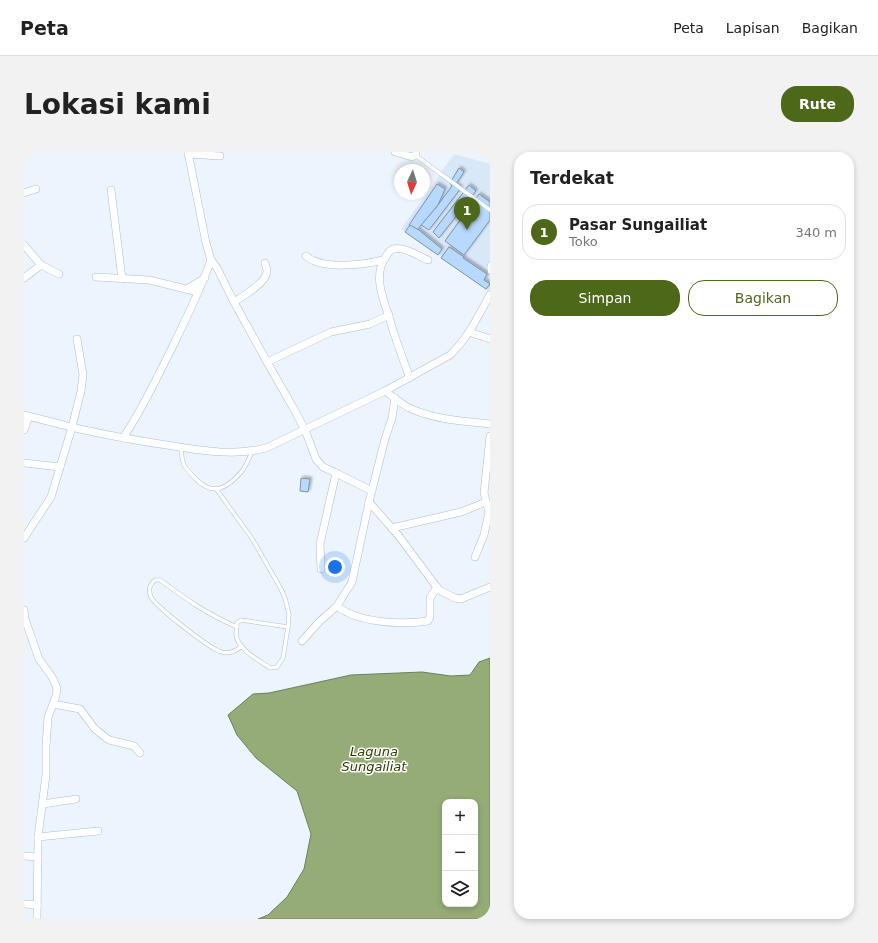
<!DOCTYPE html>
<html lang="id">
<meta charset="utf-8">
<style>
:root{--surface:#fff;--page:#f2f2f2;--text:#222;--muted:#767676;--line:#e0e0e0;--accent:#4d6819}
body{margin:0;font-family:"DejaVu Sans",sans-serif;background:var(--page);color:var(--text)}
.controls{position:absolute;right:12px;bottom:12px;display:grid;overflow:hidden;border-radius:8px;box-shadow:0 2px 6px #0003}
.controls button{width:36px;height:36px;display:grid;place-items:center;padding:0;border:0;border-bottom:1px solid var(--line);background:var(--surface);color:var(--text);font:20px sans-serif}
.compass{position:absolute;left:370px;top:12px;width:36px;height:36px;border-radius:50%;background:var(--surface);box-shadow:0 2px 6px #0003;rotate:184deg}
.you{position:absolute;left:311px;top:415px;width:14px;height:14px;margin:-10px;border:3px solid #fff;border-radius:50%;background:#1a73e8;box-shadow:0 0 0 6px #1a73e833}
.badge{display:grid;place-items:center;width:26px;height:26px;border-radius:50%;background:var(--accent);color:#fff;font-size:13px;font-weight:700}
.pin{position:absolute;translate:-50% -33px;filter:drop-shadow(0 1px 2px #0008)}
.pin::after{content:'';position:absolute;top:21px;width:14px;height:12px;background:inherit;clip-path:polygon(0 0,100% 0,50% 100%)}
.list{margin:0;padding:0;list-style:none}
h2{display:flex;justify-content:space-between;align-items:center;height:52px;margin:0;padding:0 16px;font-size:17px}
h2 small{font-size:13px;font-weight:400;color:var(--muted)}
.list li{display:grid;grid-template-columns:26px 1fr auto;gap:12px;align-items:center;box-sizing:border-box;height:56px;margin:0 8px 8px;padding:0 8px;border:1px solid var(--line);border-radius:16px}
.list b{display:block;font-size:15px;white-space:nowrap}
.list p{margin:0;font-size:13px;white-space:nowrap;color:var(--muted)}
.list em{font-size:13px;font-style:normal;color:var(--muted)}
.actions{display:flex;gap:8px;padding:12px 16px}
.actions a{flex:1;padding:9px 0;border:1px solid var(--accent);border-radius:16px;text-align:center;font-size:14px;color:var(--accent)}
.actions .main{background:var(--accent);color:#fff}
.icon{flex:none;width:22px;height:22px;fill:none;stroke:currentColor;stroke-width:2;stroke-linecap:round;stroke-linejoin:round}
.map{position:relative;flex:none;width:466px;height:767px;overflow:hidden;border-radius:16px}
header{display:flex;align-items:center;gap:24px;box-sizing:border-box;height:56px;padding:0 20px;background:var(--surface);border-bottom:1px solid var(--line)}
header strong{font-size:19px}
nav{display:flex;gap:22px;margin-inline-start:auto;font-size:14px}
.intro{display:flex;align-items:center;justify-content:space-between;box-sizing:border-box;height:96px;padding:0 24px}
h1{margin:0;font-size:28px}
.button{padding:10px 18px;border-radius:16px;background:var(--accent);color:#fff;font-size:14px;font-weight:700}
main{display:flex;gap:24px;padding:0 24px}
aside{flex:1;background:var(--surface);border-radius:16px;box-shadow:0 2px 6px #0003}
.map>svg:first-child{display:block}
.built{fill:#d9e8f9}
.water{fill:#96ac77;stroke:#6e805d;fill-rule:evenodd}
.building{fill:#b7d9fd;stroke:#8193a7;filter:url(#shadow)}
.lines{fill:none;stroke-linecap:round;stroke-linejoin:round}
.lane-casing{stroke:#abbed3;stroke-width:4.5}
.street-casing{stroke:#abbed3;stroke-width:8}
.lane{stroke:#fff;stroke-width:3.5}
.street{stroke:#fff;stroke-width:7}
.labels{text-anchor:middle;stroke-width:3;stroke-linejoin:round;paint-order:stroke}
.water-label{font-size:13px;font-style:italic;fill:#2c3f01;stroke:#fff}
</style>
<header>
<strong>Peta</strong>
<nav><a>Peta</a><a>Lapisan</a><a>Bagikan</a></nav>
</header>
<div class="intro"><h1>Lokasi kami</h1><a class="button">Rute</a></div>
<main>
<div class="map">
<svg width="466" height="767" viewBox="0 0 466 767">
<defs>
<filter id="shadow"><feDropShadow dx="2" dy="-2" stdDeviation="1" flood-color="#0004"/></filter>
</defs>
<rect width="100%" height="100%" fill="#ecf4fd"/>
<polygon class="built" points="430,2 466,12 466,141 377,77"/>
<path class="water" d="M466,506V767H234L244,763L263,745L280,717L287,682L273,639L232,606L213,583L204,563L229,542L245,541L327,523L398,520L427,524L446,523L455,510ZM421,650H451V752H421Z"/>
<g class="building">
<polygon points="435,16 440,20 432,32 437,36 405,78 397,73 414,53 428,34 426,31"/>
<polygon points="413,32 421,37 414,53 393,78 385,73"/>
<polygon points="445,33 452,39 415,86 409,80"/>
<polygon points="455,42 466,50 466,68 440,103 421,89"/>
<polygon points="386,73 395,78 418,97 414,103 381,80"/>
<polygon points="425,95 440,105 439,106 463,122 460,128 466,132 462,137 417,106"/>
<polygon points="277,326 286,327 284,340 276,339"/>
</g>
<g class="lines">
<defs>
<g id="lane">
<polyline points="391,3 466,58"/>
<polyline points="466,112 465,116 466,120"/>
<path d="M157,295C158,313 159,314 172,327C189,345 204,336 218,319C222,314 225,306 228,300"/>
<path d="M193,338L229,388L257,437L261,446L265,462L264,475L259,506L253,515L246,516C235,508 214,498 212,483C212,480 213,475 213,471L217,468L264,475"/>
<path d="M213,475C183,462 162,447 136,428H131C126,432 124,438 127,445C131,454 184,495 195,499C204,503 211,500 218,494"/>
</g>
<g id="street">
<polyline points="164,0 182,91 187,108 193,116 210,150 243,210 271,259 281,278 292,307 299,315 312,321 296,392 297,417"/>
<polyline points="371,0 388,5 391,3 392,0"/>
<polyline points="164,2 196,4"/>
<polyline points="87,38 98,127"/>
<polyline points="0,41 12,37"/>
<polyline points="0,93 17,113 0,126"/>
<path d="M282,104C298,118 339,113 359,108"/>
<polyline points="17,113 35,122"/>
<polyline points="72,125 125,128 174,140"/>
<polyline points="163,137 181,126"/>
<path d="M210,150C219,144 241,132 243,120C243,117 242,114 241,111"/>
<polyline points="445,180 466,187"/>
<polyline points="243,210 307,180 346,172 365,163"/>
<path d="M386,226C378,205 371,186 365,165C359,146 348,122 363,103C364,101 366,98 369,97C380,94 394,104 404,108"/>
<path d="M361,239C371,246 379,254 390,258C414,268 440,269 466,272"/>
<path d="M371,246L368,266L361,287L345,350L328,430L313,454C334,471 378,473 404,469L406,465V446L413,435"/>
<path d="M0,263C16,267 31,271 47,275C81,283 115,289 149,294C180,299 212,304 242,296L361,239L426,203C444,186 454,164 466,143"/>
<polyline points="0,278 5,264"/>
<path d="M99,286C118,258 131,229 146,200C161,169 176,139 187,108"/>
<polyline points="0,311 36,315"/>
<polyline points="312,321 348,339"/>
<polyline points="345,350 374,383 415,438 431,446 437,447 466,435"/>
<polyline points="368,376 437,360 462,350"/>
<polyline points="0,386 27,345 48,275 57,239 59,223 53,187"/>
<polyline points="451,405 460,383 465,360 460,341 466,284"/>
<polyline points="0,458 1,467 15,507 28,525 33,536 32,544 24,565 22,595 22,623 14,685 13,767"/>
<polyline points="278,489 295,470 313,454"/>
<polyline points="29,552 56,557 71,577 85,588 110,594 116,601"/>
<polyline points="19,652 52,647"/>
<polyline points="14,685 74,679"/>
<polyline points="0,704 14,705"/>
<polyline points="0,752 13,753"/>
</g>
</defs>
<use href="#lane" class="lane-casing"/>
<use href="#street" class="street-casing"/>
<use href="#lane" class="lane"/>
<use href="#street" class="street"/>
</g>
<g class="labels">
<g class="water-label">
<text x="350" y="604">Laguna<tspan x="350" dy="15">Sungailiat</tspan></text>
</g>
</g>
</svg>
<div class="controls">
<button>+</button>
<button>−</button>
<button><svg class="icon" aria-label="layers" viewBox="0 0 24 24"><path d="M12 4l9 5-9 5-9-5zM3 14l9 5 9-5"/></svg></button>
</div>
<svg class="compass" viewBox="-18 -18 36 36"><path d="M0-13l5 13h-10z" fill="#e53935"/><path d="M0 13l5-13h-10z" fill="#767676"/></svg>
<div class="you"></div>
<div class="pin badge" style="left:443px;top:78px">1</div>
</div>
<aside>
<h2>Terdekat<small></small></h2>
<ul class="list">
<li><span class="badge">1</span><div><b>Pasar Sungailiat</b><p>Toko</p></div><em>340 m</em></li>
</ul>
<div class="actions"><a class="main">Simpan</a><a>Bagikan</a></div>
</aside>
</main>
